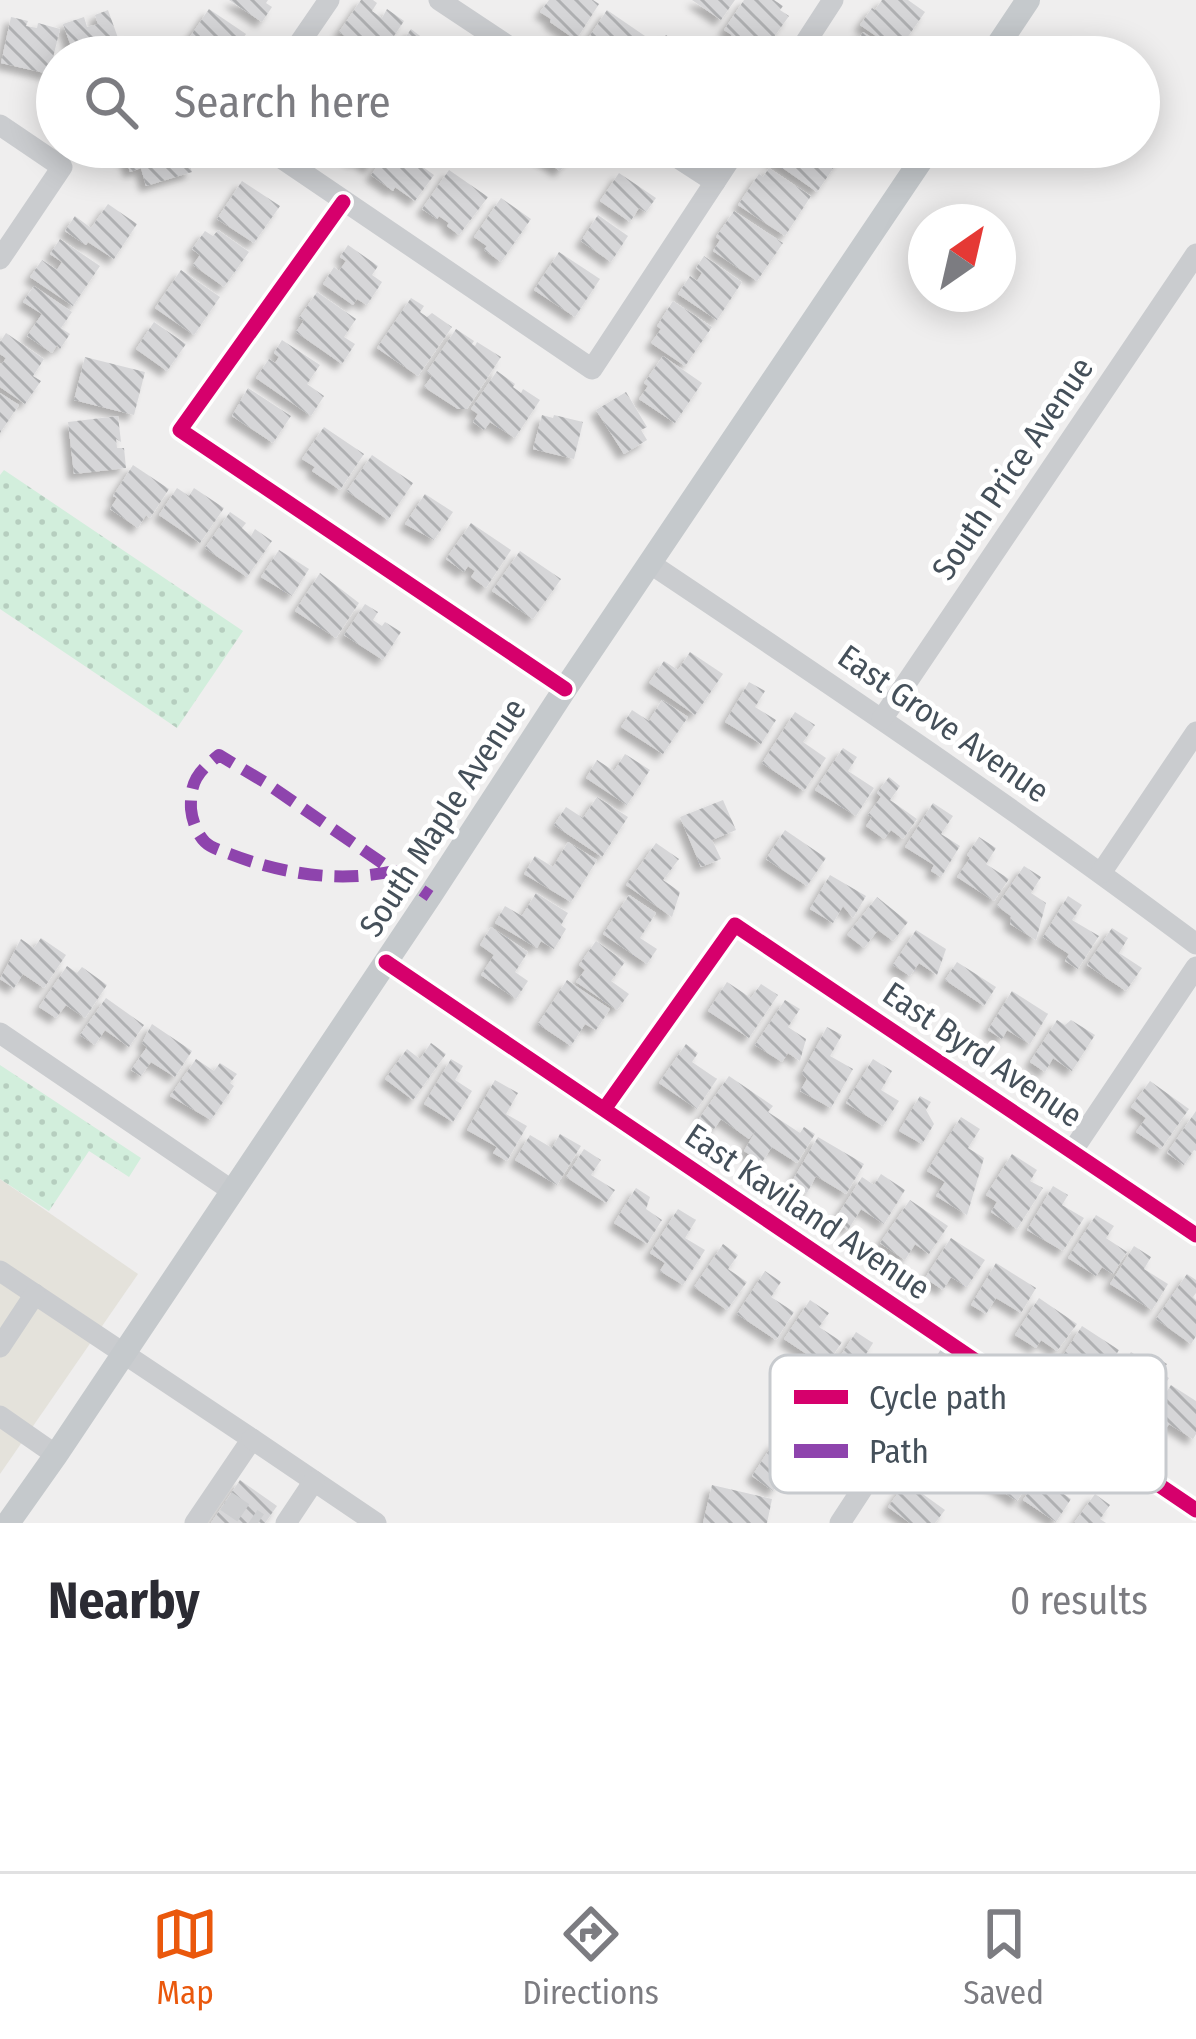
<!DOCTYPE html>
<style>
:root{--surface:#fff;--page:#f7f7f7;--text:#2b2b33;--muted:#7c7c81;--line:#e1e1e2;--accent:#ea580c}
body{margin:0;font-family:"Fira Sans Condensed",sans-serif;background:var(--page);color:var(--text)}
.compass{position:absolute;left:908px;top:204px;width:108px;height:108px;border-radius:50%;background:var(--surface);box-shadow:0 6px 30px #0003;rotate:34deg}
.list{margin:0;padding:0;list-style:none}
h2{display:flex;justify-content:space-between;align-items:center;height:156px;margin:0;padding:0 48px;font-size:51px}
h2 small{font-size:39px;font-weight:400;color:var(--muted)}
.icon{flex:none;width:66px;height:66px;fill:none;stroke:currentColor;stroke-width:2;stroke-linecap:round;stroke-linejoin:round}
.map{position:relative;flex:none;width:1196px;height:1523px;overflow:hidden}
.search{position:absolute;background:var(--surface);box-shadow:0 6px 30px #0003;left:36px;right:36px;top:36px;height:132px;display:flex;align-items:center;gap:30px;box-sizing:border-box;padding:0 42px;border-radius:66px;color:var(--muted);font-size:45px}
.sheet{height:348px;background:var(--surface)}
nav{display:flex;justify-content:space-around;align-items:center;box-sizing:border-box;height:168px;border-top:3px solid var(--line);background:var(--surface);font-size:33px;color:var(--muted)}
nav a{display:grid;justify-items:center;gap:6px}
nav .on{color:var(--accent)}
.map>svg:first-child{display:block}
.commercial{fill:#e4e2db}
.grass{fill:url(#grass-dots)}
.building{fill:url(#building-back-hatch);filter:url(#shadow)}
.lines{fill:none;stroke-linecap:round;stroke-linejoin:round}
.minor-tunnel{stroke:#cdced0;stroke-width:21;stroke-dasharray:21 10;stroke-linecap:butt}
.minor{stroke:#cacccf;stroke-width:21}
.major{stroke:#c5c9cc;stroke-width:24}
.quiet{stroke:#8e44ad;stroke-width:12;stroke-dasharray:24 12;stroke-linecap:butt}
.cycleway-casing{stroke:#fff;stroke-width:22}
.cycleway{stroke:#d6006c;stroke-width:15}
.labels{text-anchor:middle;stroke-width:10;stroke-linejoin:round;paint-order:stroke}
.street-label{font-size:33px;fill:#45505a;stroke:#fff}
.key{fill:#fff;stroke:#c7cace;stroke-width:3}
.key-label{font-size:33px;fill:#45505a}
</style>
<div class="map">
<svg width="1196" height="1523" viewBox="0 0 1196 1523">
<defs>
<pattern id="grass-dots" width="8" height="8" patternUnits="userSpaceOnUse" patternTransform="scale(3)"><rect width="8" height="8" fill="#d2eedc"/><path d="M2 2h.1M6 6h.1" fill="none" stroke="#b6cebf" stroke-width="1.8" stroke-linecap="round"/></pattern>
<pattern id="building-back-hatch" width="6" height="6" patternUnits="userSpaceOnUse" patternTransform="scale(3)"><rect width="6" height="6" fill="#d6d6d8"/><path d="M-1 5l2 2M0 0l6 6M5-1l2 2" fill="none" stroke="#afb0b2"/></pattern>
<filter id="shadow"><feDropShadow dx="-6" dy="6" stdDeviation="3" flood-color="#0004"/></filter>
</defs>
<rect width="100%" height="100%" fill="#efeeee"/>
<polygon class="commercial" points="0,1179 138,1274 0,1474"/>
<g class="grass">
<polygon points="4,470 243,631 177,728 0,609 0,475"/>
<polygon points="0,1065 141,1158 129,1177 89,1151 49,1211 0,1179"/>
</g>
<g class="building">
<polygon points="229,0 268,0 266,3 272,7 262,22"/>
<polygon points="361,0 373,0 377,3 372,11 382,18 387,9 404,21 380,57 361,57 356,54 361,47 339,32"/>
<polygon points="549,0 593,0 599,4 576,40 550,22 551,19 540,12"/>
<polygon points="692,0 735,0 721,20"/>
<polygon points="744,0 774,0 783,6 780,10 789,16 761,55 748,47 742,55 726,44 732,35 724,30"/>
<polygon points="882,0 908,0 925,12 898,51 860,25 872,8 875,10"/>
<polygon points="209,9 246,34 230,57 198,57 183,47"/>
<polygon points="108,10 123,52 109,57 75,57 63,24 84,17 87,27 98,24 95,15"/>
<polygon points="607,10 645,36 630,57 608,57 603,53 600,57 583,46"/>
<polygon points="11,17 28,21 26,26 37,28 38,23 60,29 49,74 1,63"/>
<polygon points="411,29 437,49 431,57 392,57"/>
<polygon points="863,32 894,52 891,57 846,57"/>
<polygon points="666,35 695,54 693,57 650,57"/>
<polygon points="122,147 177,147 180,156 186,154 192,172 146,186 141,168 130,172"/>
<polygon points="333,147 384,147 370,168 357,159 355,162"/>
<polygon points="391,147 395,147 434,175 415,201 395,187 393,191 371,175"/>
<polygon points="538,147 577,147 560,171 534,153"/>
<polygon points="778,147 791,147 799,152 802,147 832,147 843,154 817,192 770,159"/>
<polygon points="769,168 811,196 785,236 738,205 759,174 763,177"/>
<polygon points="449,170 488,197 459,235 447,226 449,223 439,216 437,219 422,209"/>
<polygon points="619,173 656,198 646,212 639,208 630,222 600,201"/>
<polygon points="242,181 280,206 254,243 217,219"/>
<polygon points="501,198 531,219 501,262 484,250 487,246 474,237"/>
<polygon points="108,204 137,224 114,259 88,242 86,245 65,231 75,216 91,228"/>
<polygon points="734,211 783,243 757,281 713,251 720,240 716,237"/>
<polygon points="598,215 628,236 611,262 581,241"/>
<polygon points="218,230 249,252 224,287 193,265 200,255 192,249 205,231 213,236"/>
<polygon points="60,239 100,266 73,306 30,277 42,260 57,270 62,262 50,254"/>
<polygon points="348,245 378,266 372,275 382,282 367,305 357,299 353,305 323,284 334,267 339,271 346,261 340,257"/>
<polygon points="559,252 600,279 575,317 534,290"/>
<polygon points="704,256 742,282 717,320 678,294 690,276 697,281 702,273 696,268"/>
<polygon points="181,270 220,297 194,335 155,308"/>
<polygon points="34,286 72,312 61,328 70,334 60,349 57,345 52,353 27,336 42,314 23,302"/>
<polygon points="317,292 356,319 344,337 355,344 342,364 296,332 304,320 299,318"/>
<polygon points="411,298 424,306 420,312 427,317 432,313 452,327 418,376 377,348"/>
<polygon points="673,301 712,327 685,366 651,343 661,329 657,326"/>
<polygon points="154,322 186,344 167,371 136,349"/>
<polygon points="456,329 474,341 472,344 475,346 477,342 501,357 467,409 458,409 424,387 432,376 427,372"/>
<polygon points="6,333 44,359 33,376 41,381 25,404 0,387 0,363 2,364 6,358 0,354 0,342"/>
<polygon points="282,340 320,365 307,384 324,396 311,416 256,378 269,359 275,363 279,357 274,353"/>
<polygon points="663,356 702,383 675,423 639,399 648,386 644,383"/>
<polygon points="85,357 145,372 134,415 74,400"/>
<polygon points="497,371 515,384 513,387 521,393 523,389 540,400 515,438 490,422 484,430 473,422 478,414 471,409"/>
<polygon points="248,388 291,416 273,443 232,416"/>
<polygon points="626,392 647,427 641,430 647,440 624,454 596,410"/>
<polygon points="0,393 19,405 0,433"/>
<polygon points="542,415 553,418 554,415 583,422 574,459 533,449"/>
<polygon points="118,416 121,442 116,439 117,448 124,448 126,468 74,474 68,422"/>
<polygon points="324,427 364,454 340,490 312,471 315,467 302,459"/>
<polygon points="372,455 413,483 388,520 347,491"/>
<polygon points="133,465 169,489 150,518 146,515 138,528 110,509 117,498 113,496"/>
<polygon points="177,488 189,496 194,488 224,508 200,543 159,515"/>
<polygon points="425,494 453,512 434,540 405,524"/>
<polygon points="230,512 246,523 242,528 251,536 255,529 272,541 247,577 205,548"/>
<polygon points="471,523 511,550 486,588 471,577 475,571 468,566 464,572 446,559"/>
<polygon points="279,550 309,569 292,596 261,577"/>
<polygon points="520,551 561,579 533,619 492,591"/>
<polygon points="320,573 359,603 336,638 295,611"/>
<polygon points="365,604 378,612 373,620 382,626 385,622 401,632 383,660 344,635"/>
<polygon points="690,652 723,674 695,715 649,683 664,661 678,670"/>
<polygon points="749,682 765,691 755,707 776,720 761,744 725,722"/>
<polygon points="662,700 688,717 663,754 621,727 632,710 649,721"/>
<polygon points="795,712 815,725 803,742 826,758 804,791 762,763"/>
<polygon points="843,748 857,757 848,771 874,788 856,816 815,790"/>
<polygon points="625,754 650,770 627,805 586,778 597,760 614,771"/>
<polygon points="889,777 900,786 890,800 917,819 903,839 891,830 884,839 866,826 872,817 868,815 881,797 877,793"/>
<polygon points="597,797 628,817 602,857 554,825 566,807 583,818"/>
<polygon points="723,800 736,830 712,840 721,859 701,867 680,817"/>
<polygon points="933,803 953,816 941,834 960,846 941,877 931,871 934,865 905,847"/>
<polygon points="785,830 826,858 807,886 766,859"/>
<polygon points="979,837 996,848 986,864 1009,879 994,901 957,877 970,858 967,855"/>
<polygon points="568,842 597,860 571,902 524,874 535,856 553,867"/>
<polygon points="656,843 679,859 663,880 680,892 672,917 626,885"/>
<polygon points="1024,866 1041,877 1031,893 1046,903 1036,940 1010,924 1011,916 997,906"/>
<polygon points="830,875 866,896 853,918 843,906 833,923 810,909"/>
<polygon points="536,893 568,913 561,925 566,929 554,949 541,941 537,948 495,923 505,906 522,916"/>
<polygon points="629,895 656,913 640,938 657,949 647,964 603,934"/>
<polygon points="1068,896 1082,905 1072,920 1099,936 1078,969 1065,961 1069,954 1043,937"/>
<polygon points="877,897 908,922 893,941 878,930 864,948 847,935"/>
<polygon points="491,927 528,952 515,972 528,981 516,999 481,975 494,955 480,945"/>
<polygon points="1112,928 1128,938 1119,953 1142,968 1126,991 1087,965"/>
<polygon points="916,930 946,949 937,975 919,963 910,976 893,965"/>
<polygon points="41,938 66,955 44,988 23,974 14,988 0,979 21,939 34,948"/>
<polygon points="596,941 625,962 611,981 629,994 617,1010 576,982 585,970 579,965"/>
<polygon points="957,962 996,987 984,1006 945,980"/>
<polygon points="67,966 77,973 82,967 107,985 85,1018 66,1005 56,1018 39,1007"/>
<polygon points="567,980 610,1009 596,1030 585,1024 571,1046 538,1024"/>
<polygon points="727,982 751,998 761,984 778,995 749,1038 708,1011"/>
<polygon points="1012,991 1048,1014 1030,1044 1007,1030 1002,1039 988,1030"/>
<polygon points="106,998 144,1025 129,1047 105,1030 95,1045 80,1035"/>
<polygon points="785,1000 800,1009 788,1027 806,1039 800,1061 788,1053 782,1062 755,1045"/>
<polygon points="1057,1020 1065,1025 1071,1020 1095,1035 1072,1071 1053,1058 1045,1072 1030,1062"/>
<polygon points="152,1024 192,1051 175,1077 151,1062 141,1076 131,1070 147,1047 142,1043"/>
<polygon points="827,1027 842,1035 830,1056 853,1069 831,1108 800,1091 807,1079 802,1073"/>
<polygon points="431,1043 446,1054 413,1100 385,1079 407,1049 420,1059"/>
<polygon points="686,1044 698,1053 692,1062 717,1079 697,1109 659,1083"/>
<polygon points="196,1059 214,1071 220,1063 237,1074 230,1083 234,1086 211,1120 170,1096"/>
<polygon points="451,1059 463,1066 455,1080 472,1091 453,1122 424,1104"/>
<polygon points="873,1059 892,1071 881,1090 899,1101 883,1126 846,1103"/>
<polygon points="729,1076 773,1106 768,1112 800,1133 804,1127 815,1134 797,1163 772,1147 762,1162 744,1151 756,1130 749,1139 721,1119 714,1129 699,1119"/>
<polygon points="495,1080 518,1093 506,1114 527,1126 507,1161 493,1153 497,1147 467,1130"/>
<polygon points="1150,1081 1189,1109 1161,1149 1136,1132 1146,1118 1131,1107"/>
<polygon points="920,1096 931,1102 926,1110 934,1124 922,1144 899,1131"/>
<polygon points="1196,1111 1196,1151 1194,1150 1184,1165 1167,1153"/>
<polygon points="961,1117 980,1129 968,1148 984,1158 967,1215 936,1196 945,1182 927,1171"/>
<polygon points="560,1134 581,1146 557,1185 515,1160 530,1135 552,1148"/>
<polygon points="818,1137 864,1164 846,1194 816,1176 807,1193 791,1183"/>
<polygon points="584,1149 601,1160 591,1175 615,1190 606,1203 566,1177"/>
<polygon points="1012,1154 1037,1170 1030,1181 1043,1188 1017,1229 991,1212 997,1202 986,1195"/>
<polygon points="881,1174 905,1190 884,1224 861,1209 848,1230 834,1221 862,1177 874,1185"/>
<polygon points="1053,1186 1068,1195 1062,1205 1084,1218 1063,1251 1027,1230"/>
<polygon points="636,1188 650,1197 646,1209 662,1220 647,1244 614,1223"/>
<polygon points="910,1200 948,1226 929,1254 915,1244 905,1260 880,1243"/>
<polygon points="678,1209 696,1220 685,1238 705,1250 683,1285 660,1271 665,1263 650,1253"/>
<polygon points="1096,1215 1114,1226 1106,1238 1127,1252 1113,1274 1102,1267 1096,1276 1068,1258"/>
<polygon points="951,1238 985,1260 967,1287 951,1277 943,1290 925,1278"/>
<polygon points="723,1244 738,1255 728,1269 747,1282 727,1310 694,1287"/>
<polygon points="1134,1246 1151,1257 1144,1269 1168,1284 1152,1310 1110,1284"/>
<polygon points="996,1263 1036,1288 1021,1313 996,1298 986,1314 971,1305"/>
<polygon points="765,1271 781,1282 771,1297 794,1312 776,1340 737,1314"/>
<polygon points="1187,1274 1196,1280 1196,1293 1193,1297 1196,1300 1196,1336 1191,1344 1156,1319"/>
<polygon points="1039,1298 1077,1324 1057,1351 1041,1340 1036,1348 1015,1335"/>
<polygon points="810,1300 829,1313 819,1327 842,1342 819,1376 808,1368 814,1359 784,1339"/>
<polygon points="1082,1326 1119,1350 1105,1372 1084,1359 1075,1374 1058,1363"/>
<polygon points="856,1332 873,1343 863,1359 886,1374 863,1409 823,1383"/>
<polygon points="1131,1352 1146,1362 1151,1354 1167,1364 1161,1373 1169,1378 1152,1404 1128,1389 1118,1404 1103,1394"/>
<polygon points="1171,1385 1196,1401 1196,1434 1193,1439 1169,1424 1162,1435 1146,1424"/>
<polygon points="1005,1433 1021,1443 1010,1459 1034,1475 1017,1501 977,1475"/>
<polygon points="775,1441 793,1454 796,1449 814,1462 803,1478 789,1468 773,1491 752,1476"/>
<polygon points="1049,1462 1065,1473 1055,1488 1071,1499 1056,1522 1023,1500"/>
<polygon points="240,1480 277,1506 265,1523 211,1523"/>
<polygon points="906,1482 945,1510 935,1523 910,1523 888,1507"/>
<polygon points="712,1485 772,1499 767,1523 703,1523"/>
<polygon points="1095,1494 1110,1505 1100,1519 1106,1523 1074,1523"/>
</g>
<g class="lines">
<polyline class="minor-tunnel" points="226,1501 258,1523"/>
<g class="minor">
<polyline points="439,0 525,57"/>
<polyline points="290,57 329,0"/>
<polyline points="796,57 833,0"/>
<polyline points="0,125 62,167 0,259"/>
<polyline points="265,147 592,369 738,147"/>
<polyline points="661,147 715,182"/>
<polyline points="343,202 180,430 565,689"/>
<path d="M651,564C835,687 1019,811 1196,944"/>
<polyline points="882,719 1196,254"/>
<polyline points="1101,873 1196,732"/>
<polyline points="386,962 1196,1510"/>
<polyline points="0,1033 231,1190"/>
<polyline points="605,1108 735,925 1196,1235"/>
<polyline points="1073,1150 1196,967"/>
<polyline points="0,1271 252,1439 195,1523"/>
<polyline points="0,1347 35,1294"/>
<polyline points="0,1416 56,1455"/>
<polyline points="252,1439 376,1523"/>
<polyline points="286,1523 314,1481"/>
<polyline points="840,1523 955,1347"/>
</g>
<g class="major">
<polyline points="990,57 1028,0"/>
<polyline points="8,1523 56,1455 430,896 565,689 930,147"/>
</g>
<path class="quiet" d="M394,871C339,883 282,874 230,854C222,851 211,848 205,842C197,834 192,820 191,809C190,780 198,772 219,755L266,783L430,896"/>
<defs>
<g id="cycleway">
<polyline points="343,202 180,430 565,689"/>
<polyline points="386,962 1196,1510"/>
<polyline points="605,1108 735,925 1196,1235"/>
</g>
</defs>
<use href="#cycleway" class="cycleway-casing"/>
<use href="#cycleway" class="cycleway"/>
</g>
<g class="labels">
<g class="street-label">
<text transform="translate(1012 468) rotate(-56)" y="12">South Price Avenue</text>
<text transform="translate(944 723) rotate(35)" y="12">East Grove Avenue</text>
<text transform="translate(442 817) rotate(-57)" y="12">South Maple Avenue</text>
<text transform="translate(983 1054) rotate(34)" y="12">East Byrd Avenue</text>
<text transform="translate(808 1211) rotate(34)" y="12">East Kaviland Avenue</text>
</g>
</g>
<rect x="770" y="1355" width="396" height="138" rx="18" class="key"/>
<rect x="794" y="1390" width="54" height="14" fill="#d6006c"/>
<rect x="794" y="1444" width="54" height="14" fill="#8e44ad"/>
<g class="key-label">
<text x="869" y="1409">Cycle path</text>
<text x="869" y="1463">Path</text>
</g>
</svg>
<svg class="compass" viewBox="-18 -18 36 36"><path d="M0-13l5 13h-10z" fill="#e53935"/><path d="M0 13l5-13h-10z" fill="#7c7c81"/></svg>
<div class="search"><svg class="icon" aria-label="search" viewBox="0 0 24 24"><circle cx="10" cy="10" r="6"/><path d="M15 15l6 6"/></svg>Search here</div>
</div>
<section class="sheet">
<h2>Nearby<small>0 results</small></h2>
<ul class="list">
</ul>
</section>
<nav>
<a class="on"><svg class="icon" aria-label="map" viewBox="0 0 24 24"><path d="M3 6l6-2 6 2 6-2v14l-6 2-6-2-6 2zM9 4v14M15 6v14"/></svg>Map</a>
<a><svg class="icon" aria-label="directions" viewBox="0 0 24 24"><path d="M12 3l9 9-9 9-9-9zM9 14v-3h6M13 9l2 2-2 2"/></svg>Directions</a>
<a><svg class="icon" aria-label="saved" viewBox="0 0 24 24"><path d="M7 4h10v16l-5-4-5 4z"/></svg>Saved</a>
</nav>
